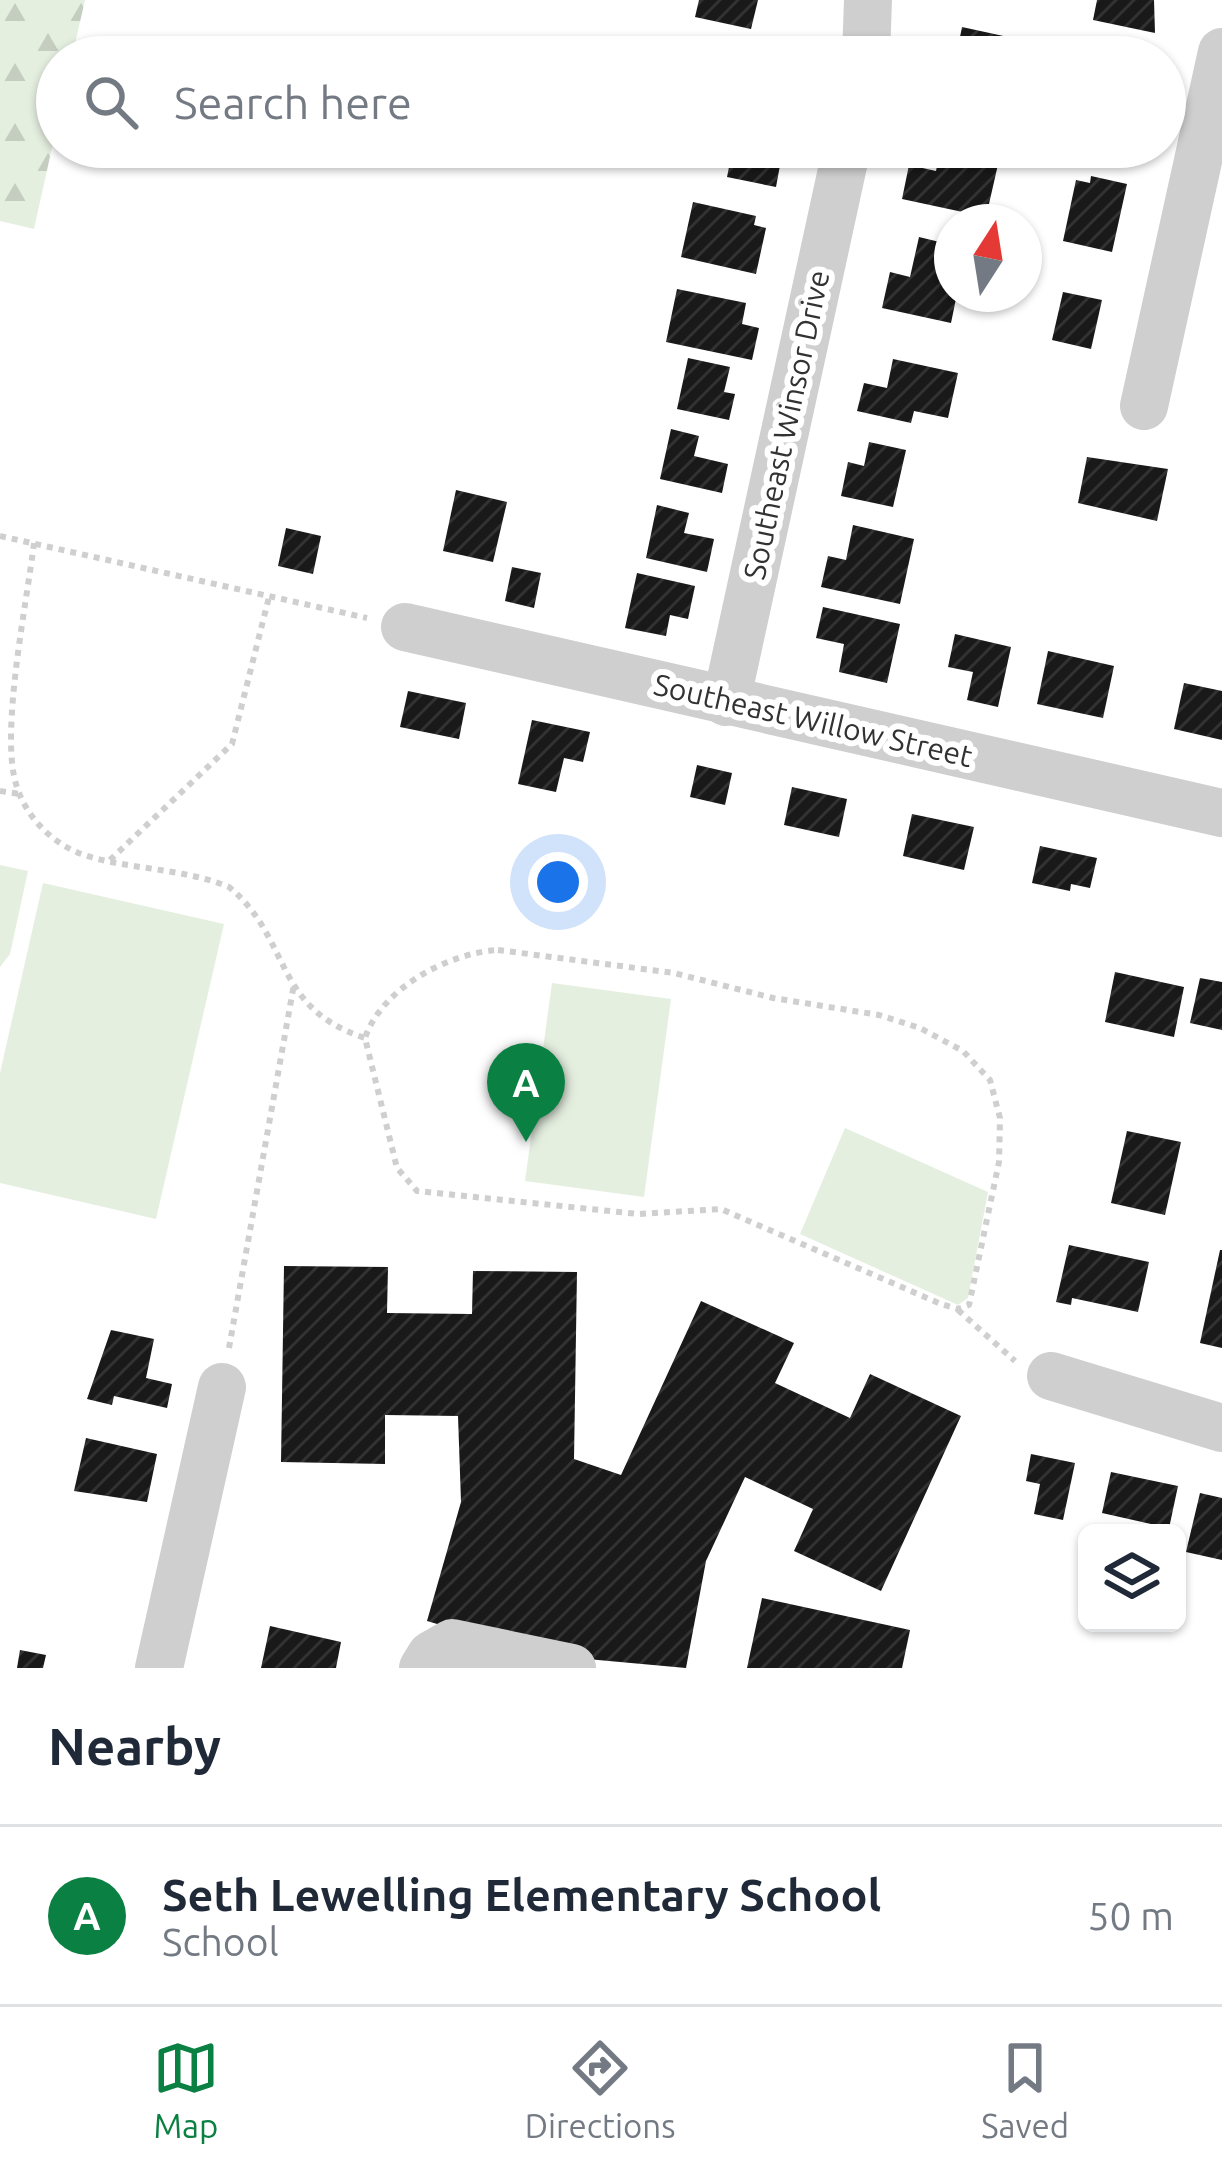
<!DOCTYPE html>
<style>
:root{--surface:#fff;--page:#f6f6f7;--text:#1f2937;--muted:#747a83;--line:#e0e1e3;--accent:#0b8043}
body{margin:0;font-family:Ubuntu,sans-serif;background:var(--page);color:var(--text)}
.controls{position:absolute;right:36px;bottom:36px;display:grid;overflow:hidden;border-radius:18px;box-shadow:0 3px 9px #0004}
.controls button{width:108px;height:108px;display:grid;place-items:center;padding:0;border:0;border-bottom:3px solid var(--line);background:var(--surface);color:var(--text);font:60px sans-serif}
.compass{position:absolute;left:934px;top:204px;width:108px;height:108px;border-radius:50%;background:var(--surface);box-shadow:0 3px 9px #0004;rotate:12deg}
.you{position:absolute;left:558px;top:882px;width:42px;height:42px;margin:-30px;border:9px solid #fff;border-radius:50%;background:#1a73e8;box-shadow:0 0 0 18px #1a73e833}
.badge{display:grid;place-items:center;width:78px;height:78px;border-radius:50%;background:var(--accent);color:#fff;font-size:39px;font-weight:700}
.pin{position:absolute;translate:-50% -99px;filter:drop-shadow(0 3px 6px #0008)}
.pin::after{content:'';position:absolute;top:63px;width:42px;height:36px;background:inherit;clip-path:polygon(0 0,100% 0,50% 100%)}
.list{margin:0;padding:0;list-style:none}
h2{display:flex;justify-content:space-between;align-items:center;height:156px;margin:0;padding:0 48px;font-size:51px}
h2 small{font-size:39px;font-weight:400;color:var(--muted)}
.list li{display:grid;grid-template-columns:78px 1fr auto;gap:36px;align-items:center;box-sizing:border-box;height:180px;padding:0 48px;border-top:3px solid var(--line)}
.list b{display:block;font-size:45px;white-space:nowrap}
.list p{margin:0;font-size:39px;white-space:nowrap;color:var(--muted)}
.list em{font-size:39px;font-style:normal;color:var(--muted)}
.icon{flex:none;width:66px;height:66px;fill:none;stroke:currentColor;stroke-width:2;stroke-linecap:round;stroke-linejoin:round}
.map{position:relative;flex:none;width:1222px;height:1668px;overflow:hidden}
.search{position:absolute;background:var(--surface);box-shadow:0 3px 9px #0004;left:36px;right:36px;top:36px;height:132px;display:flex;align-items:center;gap:30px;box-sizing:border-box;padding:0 42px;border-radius:66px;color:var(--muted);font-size:45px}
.sheet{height:336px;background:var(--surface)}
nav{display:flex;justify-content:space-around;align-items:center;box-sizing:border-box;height:168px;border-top:3px solid var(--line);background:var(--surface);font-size:33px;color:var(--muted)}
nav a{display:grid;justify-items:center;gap:6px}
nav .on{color:var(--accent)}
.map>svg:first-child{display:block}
.forest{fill:url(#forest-firs)}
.park{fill:#e5efe0}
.building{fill:url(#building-hatch)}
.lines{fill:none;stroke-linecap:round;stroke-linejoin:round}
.path{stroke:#cfcfcf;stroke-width:6;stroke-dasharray:6 6;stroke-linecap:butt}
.minor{stroke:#cfcfcf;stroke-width:48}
.labels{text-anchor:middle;stroke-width:12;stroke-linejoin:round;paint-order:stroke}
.street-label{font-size:30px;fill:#323232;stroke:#fff}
</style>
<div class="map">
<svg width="1222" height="1668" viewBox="0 0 1222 1668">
<defs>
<pattern id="forest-firs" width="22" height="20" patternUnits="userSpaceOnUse" patternTransform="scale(3)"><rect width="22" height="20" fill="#e5efe0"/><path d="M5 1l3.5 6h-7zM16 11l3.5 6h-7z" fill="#c5cdc1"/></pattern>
<pattern id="building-hatch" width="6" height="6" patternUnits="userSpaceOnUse" patternTransform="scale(3)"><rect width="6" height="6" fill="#191919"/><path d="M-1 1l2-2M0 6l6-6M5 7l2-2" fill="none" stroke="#323232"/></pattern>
</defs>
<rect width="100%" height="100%" fill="#fff"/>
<polygon class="forest" points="0,0 85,0 72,57 57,57 57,125 34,229 0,221"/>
<g class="park">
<polygon points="0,865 28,871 10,954 0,967"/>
<polygon points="43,883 224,924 156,1219 0,1183 0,1073"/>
<polygon points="552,983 671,999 644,1197 525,1181"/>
<polygon points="845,1128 988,1192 968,1298 958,1305 800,1234"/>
</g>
<g class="building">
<polygon points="699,0 758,0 751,29 695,17"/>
<polygon points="1097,0 1154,0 1155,33 1093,20"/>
<polygon points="962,27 1008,37 1003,57 956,57"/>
<polygon points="733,147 770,147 768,157 781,160 776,187 727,177"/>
<polygon points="941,147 1002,147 986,217 902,199 909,165 936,171"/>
<polygon points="1091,176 1127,184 1112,252 1063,241 1076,180 1090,183"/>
<polygon points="693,202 756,216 754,225 766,228 756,274 681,257"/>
<polygon points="919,237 952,245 952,294 957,294 951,323 882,308 890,272 910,277"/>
<polygon points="677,289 746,303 742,324 759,328 752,360 666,342"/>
<polygon points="1063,292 1102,300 1091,349 1052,340"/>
<polygon points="688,358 730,367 724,392 735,394 729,420 677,409"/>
<polygon points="893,359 958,373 948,418 914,411 911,423 857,411 864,383 887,388"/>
<polygon points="671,429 699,436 694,456 728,464 722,493 660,479"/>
<polygon points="869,442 906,450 893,507 841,496 848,462 864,466"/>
<polygon points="1087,457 1168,469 1157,521 1078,503"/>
<polygon points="456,490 507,502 493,562 443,551"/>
<polygon points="657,505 689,513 684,533 714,539 707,572 646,558"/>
<polygon points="853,525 914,539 900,604 821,587 828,556 846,560"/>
<polygon points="286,528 321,536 313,574 278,566"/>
<polygon points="512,567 541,573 534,608 505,601"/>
<polygon points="637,573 695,586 688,619 670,615 666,636 625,628"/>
<polygon points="823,607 900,624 887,683 839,672 844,644 816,638"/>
<polygon points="955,634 1011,647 998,707 967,700 973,672 948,667"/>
<polygon points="1048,651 1114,666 1103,718 1037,704"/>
<polygon points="1184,683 1222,691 1222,740 1174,729"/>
<polygon points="408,691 466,703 459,739 400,727"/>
<polygon points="532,720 590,732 583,762 564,758 556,792 518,784"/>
<polygon points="697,765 732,773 725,805 690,797"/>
<polygon points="792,787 847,799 839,837 784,825"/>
<polygon points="912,814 974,827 964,870 903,856"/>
<polygon points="1040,846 1097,858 1090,888 1071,884 1070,891 1032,883"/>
<polygon points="1115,972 1184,987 1174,1037 1105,1022"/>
<polygon points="1200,978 1222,982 1222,1030 1190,1023"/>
<polygon points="1127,1131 1181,1142 1165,1215 1111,1203"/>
<polygon points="1069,1245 1149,1262 1138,1312 1072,1298 1071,1305 1056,1302"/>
<polygon points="1220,1250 1222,1250 1222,1348 1200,1343"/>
<polygon points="284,1266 388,1267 387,1313 472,1314 473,1271 577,1272 574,1459 621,1475 701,1301 794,1343 775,1383 850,1418 870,1374 961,1416 881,1591 794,1551 813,1509 745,1477 706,1561 686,1668 543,1655 427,1621 461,1502 458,1416 385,1415 385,1464 281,1462"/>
<polygon points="111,1330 154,1339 146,1378 172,1384 167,1408 114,1396 112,1405 87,1399"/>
<polygon points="86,1438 157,1454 147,1502 74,1491"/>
<polygon points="1031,1454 1075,1463 1063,1520 1034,1514 1040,1484 1026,1481"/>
<polygon points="1111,1472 1178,1486 1168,1533 1149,1533 1151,1524 1102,1513"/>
<polygon points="1200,1493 1222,1498 1222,1560 1186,1552"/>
<polygon points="762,1598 910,1630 902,1668 747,1668"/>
<polygon points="270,1626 341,1642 336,1668 261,1668"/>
<polygon points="20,1650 46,1655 43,1668 17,1668"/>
</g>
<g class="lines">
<g class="path">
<polyline points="0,536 367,618"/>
<path d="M34,543C27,602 0,731 16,784C25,816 52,844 84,855C131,870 183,868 229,887C292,939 272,1008 365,1038"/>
<polyline points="0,791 20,794"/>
<polyline points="110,860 232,744 269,597"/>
<path d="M498,950L674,973L773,998L879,1015L920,1028L963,1051L990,1080L1000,1118L999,1162L969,1305L958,1309L941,1304L721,1209L638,1214L417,1191L397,1168L365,1038C382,988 448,953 498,950Z"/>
<polyline points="958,1310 1015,1361"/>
<polyline points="229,1348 294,984"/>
</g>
<g class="minor">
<polyline points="866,57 868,0"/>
<polyline points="1144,406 1222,52"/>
<polyline points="405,627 1222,813"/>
<polyline points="726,702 847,147"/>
<polyline points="1051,1376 1222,1428"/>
<polyline points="159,1668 222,1387"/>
<polyline points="423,1668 431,1655 452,1643 572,1668"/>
</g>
</g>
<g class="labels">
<g class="street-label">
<text transform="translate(787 425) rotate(-78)" y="10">Southeast Winsor Drive</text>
<text transform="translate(813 721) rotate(13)" y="10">Southeast Willow Street</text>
</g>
</g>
</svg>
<div class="controls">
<button><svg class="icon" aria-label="layers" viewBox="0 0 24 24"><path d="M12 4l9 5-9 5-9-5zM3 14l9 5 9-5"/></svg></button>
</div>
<svg class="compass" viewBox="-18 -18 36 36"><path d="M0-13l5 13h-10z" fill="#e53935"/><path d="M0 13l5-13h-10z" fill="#747a83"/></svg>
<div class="you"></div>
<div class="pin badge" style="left:526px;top:1142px">A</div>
<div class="search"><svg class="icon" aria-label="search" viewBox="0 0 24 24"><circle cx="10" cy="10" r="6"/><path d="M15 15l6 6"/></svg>Search here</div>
</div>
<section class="sheet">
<h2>Nearby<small></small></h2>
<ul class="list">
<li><span class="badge">A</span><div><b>Seth Lewelling Elementary School</b><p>School</p></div><em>50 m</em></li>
</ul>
</section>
<nav>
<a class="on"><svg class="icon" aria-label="map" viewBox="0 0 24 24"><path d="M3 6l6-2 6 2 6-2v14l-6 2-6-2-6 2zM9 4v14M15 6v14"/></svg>Map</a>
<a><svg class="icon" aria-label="directions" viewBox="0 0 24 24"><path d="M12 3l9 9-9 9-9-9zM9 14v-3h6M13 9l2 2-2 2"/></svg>Directions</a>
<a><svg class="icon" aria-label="saved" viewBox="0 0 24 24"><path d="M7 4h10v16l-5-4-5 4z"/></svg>Saved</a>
</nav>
